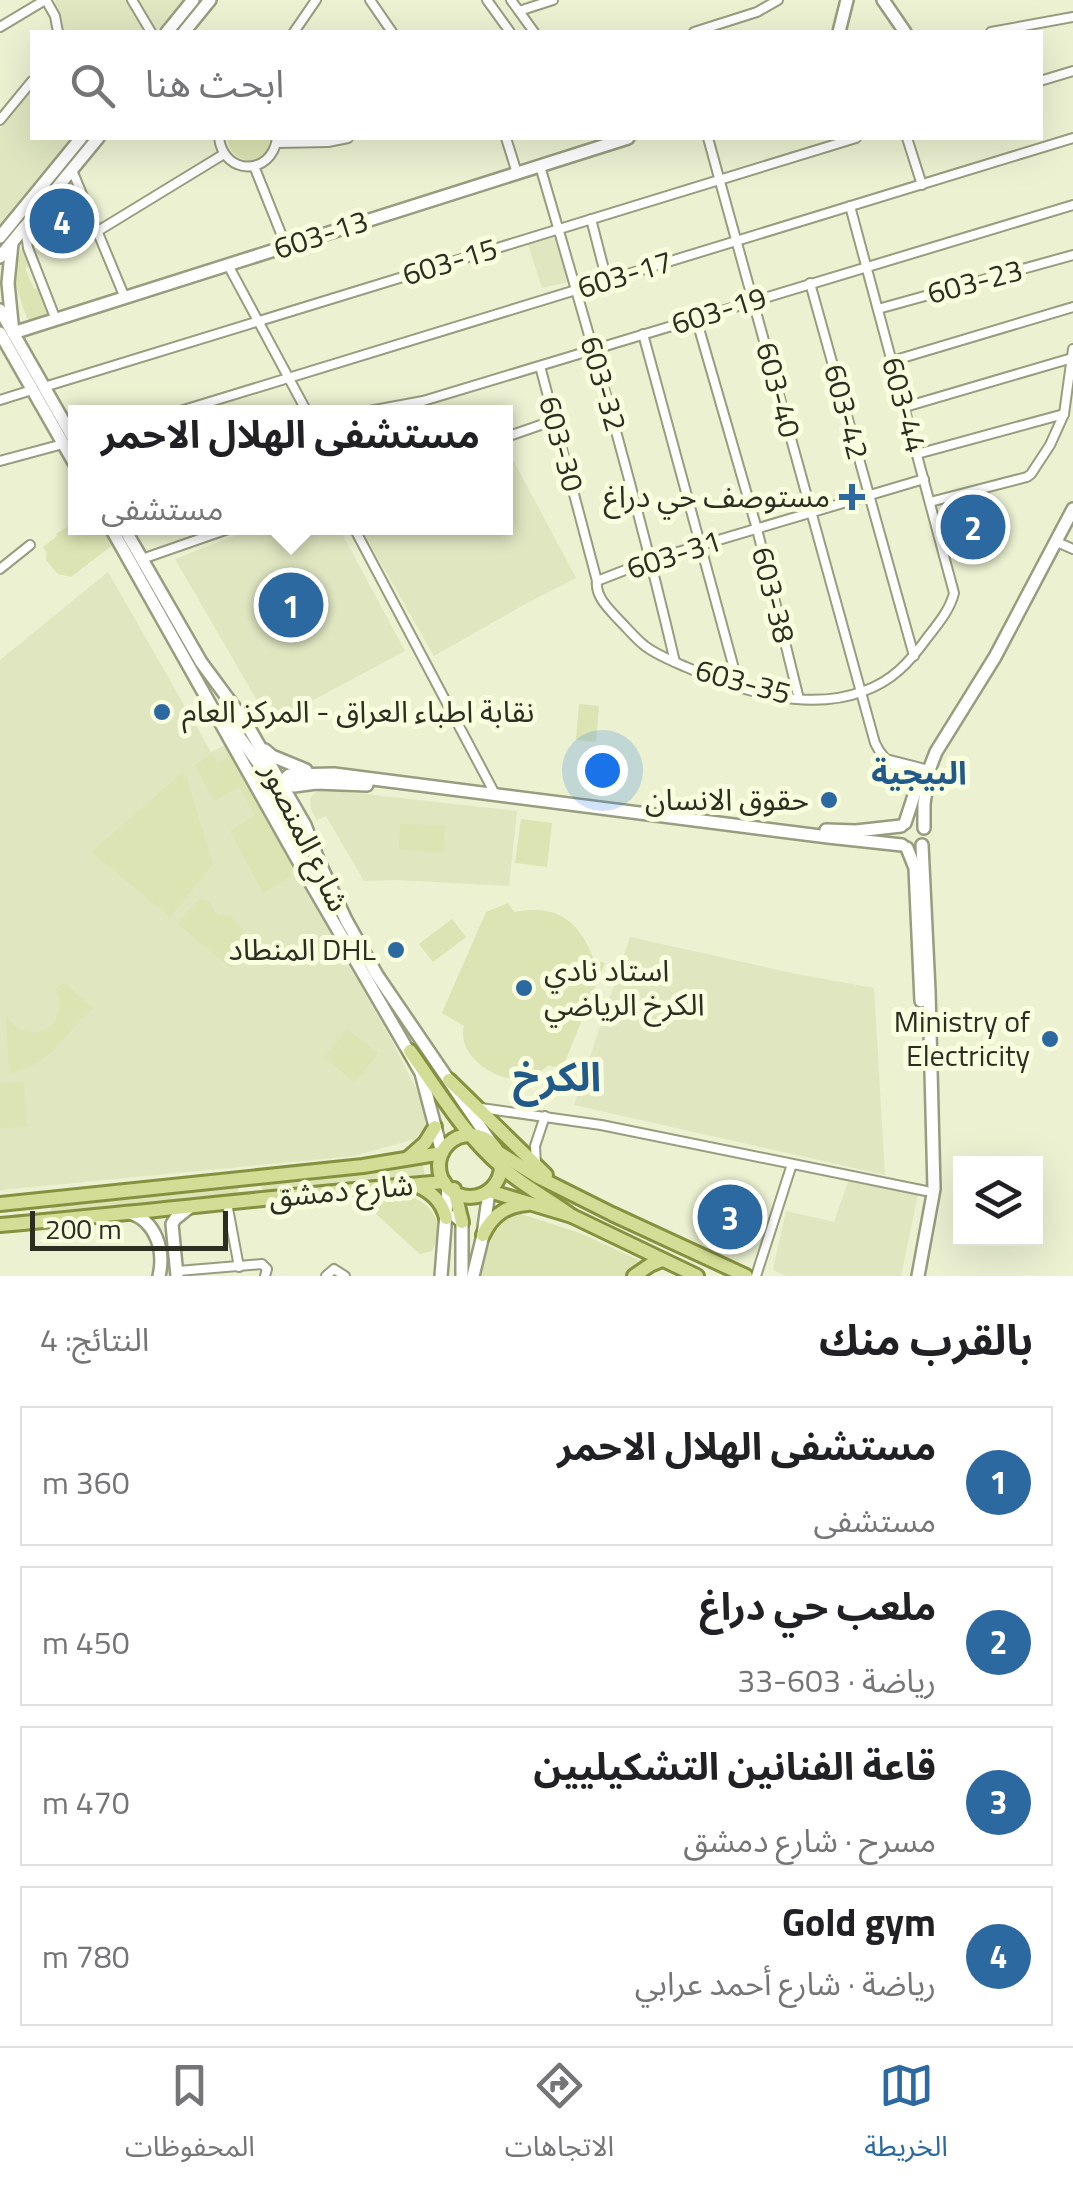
<!DOCTYPE html>
<html lang="ar">
<meta charset="utf-8">
<style>
:root{--surface:#fff;--page:#f6f6f6;--text:#202124;--muted:#757577;--line:#e0e0e0;--accent:#2d69a1}
body{margin:0;font-family:"Titillium Web","Noto Sans Arabic",sans-serif;background:var(--page);color:var(--text);direction:rtl}
.controls{position:absolute;right:30px;bottom:30px;display:grid;overflow:hidden;border-radius:0px;box-shadow:0 10px 40px #0002}
.controls button{width:90px;height:90px;display:grid;place-items:center;padding:0;border:0;border-bottom:2px solid var(--line);background:var(--surface);color:var(--text);font:50px sans-serif}
.scale{position:absolute;left:30px;bottom:25px;width:198px;box-sizing:border-box;padding-left:10px;border:5px solid #2c2e22;border-top:0;font-size:28px;line-height:35px;white-space:nowrap;color:#2c2e22;-webkit-text-stroke:8px #f8fede;paint-order:stroke}
.you{position:absolute;left:602px;top:770px;width:35px;height:35px;margin:-25px;border:8px solid #fff;border-radius:50%;background:#1a73e8;box-shadow:0 0 0 15px #1a73e833}
.badge{display:grid;place-items:center;width:65px;height:65px;border-radius:50%;background:var(--accent);color:#fff;font-size:32px;font-weight:700}
.pin{position:absolute;translate:-50% -50%;border:5px solid #fff;box-shadow:0 2px 10px #0006}
.popup{position:absolute;left:68px;top:405px;width:445px;height:130px;box-sizing:border-box;display:grid;place-content:center;border-radius:0px;background:var(--surface);filter:drop-shadow(0 2px 8px #0005);font-size:32px;white-space:nowrap;color:var(--muted)}
.popup b{font-size:38px;color:var(--text)}
.popup::after{content:'';position:absolute;left:50%;top:100%;margin-left:-20px;border:20px solid transparent;border-top-color:var(--surface)}
.list{margin:0;padding:0;list-style:none}
h2{display:flex;justify-content:space-between;align-items:center;height:130px;margin:0;padding:0 40px;font-size:42px}
h2 small{font-size:32px;font-weight:400;color:var(--muted)}
.list li{display:grid;grid-template-columns:65px 1fr auto;gap:30px;align-items:center;box-sizing:border-box;height:140px;margin:0 20px 20px;padding:0 20px;border:2px solid var(--line);border-radius:0px}
.list b{display:block;font-size:38px;white-space:nowrap}
.list p{margin:0;font-size:32px;white-space:nowrap;color:var(--muted)}
.list em{font-size:32px;font-style:normal;color:var(--muted)}
.icon{flex:none;width:55px;height:55px;fill:none;stroke:currentColor;stroke-width:2;stroke-linecap:round;stroke-linejoin:round}
.map{position:relative;flex:none;width:1073px;height:1276px;overflow:hidden;direction:ltr}
.search{position:absolute;background:var(--surface);box-shadow:0 10px 40px #0002;left:30px;right:30px;top:30px;height:110px;display:flex;align-items:center;gap:25px;box-sizing:border-box;padding:0 35px;border-radius:0px;color:var(--muted);font-size:38px}
.sheet{height:770px;background:var(--surface)}
nav{display:flex;justify-content:space-around;align-items:center;box-sizing:border-box;height:140px;border-top:2px solid var(--line);background:var(--surface);font-size:28px;color:var(--muted)}
nav a{display:grid;justify-items:center;gap:5px}
nav .on{color:var(--accent)}
.map>svg:first-child{display:block}
.built{fill:#dfe6c0}
.green{fill:#dce4b3}
.lines{fill:none;stroke-linecap:round;stroke-linejoin:round}
.street-casing{stroke:#979d7f;stroke-width:12}
.secondary-casing{stroke:#979d7f;stroke-width:16}
.primary-casing{stroke:#86913f;stroke-width:18}
.street{stroke:#fff;stroke-width:8}
.secondary{stroke:#fff;stroke-width:11}
.primary{stroke:#d4dd95;stroke-width:12}
.poi-dot{fill:#2d69a1;stroke:#f8fede;stroke-width:4}
.labels{text-anchor:middle;stroke-width:10;stroke-linejoin:round;paint-order:stroke}
.street-label{font-size:30px;fill:#2c2e22;stroke:#f8fede}
.poi-label{font-size:30px;fill:#2c2e22;stroke:#f8fede;text-anchor:end}
.neighbourhood-label{font-size:32px;font-weight:bold;fill:#22598b;stroke:#f8fede}
.district-label{font-size:40px;font-weight:bold;fill:#22598b;stroke:#f8fede}
</style>
<div class="map">
<svg width="1073" height="1276" viewBox="0 0 1073 1276">
<rect width="100%" height="100%" fill="#ebf1d1"/>
<g class="built">
<polygon points="55,0 127,0 146,32 62,32"/>
<polygon points="135,0 185,0 158,32 154,32"/>
<polygon points="32,89 32,138 71,138 0,223 0,129"/>
<polygon points="554,238 568,282 542,288 528,244"/>
<polygon points="506,452 511,456 576,578 527,603 434,656 361,528 506,528"/>
<polygon points="255,528 339,528 405,651 270,723 175,559"/>
<polygon points="108,572 211,752 227,744 292,866 393,1043 417,1091 425,1116 425,1129 415,1139 354,1156 0,1190 0,660"/>
<polygon points="320,789 517,811 509,886 396,880 364,881 326,816 317,820 311,809 310,798"/>
<polygon points="630,937 796,974 874,988 885,1175 574,1105"/>
<polygon points="848,1182 918,1194 901,1276 787,1276 773,1270 786,1211 834,1222"/>
</g>
<g class="green">
<path d="M227,138H272C267,168 232,168 227,138Z"/>
<path d="M24,241L31,265L25,268L34,289L39,288L49,311L47,314L31,321L27,318C15,284 10,277 24,241Z"/>
<polygon points="973,500 994,510 974,554 952,544"/>
<polygon points="76,521 76,528 104,528 114,544 71,577 58,574 46,560 47,553 43,547 57,536 56,534"/>
<polygon points="579,704 599,706 596,742 576,740"/>
<polygon points="230,750 292,866 290,877 263,893 230,831 255,815 239,787 214,801 195,765 212,754 218,763 228,757 227,753"/>
<polygon points="181,774 186,776 213,864 170,917 92,852"/>
<polygon points="279,792 302,835 316,874 276,806 276,794"/>
<polygon points="521,819 552,823 547,867 515,863"/>
<polygon points="400,824 445,826 444,852 399,850"/>
<polygon points="200,899 211,902 212,908 218,915 231,916 253,943 231,968 177,923"/>
<path d="M508,903L514,912C557,904 579,920 594,960L605,963L562,1069L548,1065C547,1066 537,1075 536,1076C507,1090 455,1059 464,1026L442,1013L486,912Z"/>
<polygon points="452,919 466,937 433,962 419,944"/>
<path d="M64,983L93,1008C61,1035 55,1064 9,1073L6,1016C29,1050 73,1026 56,988Z"/>
<polygon points="347,1029 378,1053 355,1082 324,1058"/>
<polygon points="24,1082 27,1126 0,1128 0,1083"/>
<polygon points="423,1164 425,1180 395,1180 266,1193 261,1188 266,1183 387,1172"/>
<polygon points="234,1186 239,1188 236,1196 55,1213 51,1211 51,1207 54,1205"/>
<path d="M397,1195C429,1196 448,1222 432,1251L420,1254L365,1204Z"/>
<polygon points="512,1211 580,1233 645,1263 629,1276 477,1276 490,1228"/>
</g>
<g class="lines">
<defs>
<g id="street">
<polyline points="46,0 55,16 58,32"/>
<polyline points="132,0 151,32"/>
<polyline points="370,0 392,32"/>
<polyline points="487,0 510,32"/>
<polyline points="511,0 534,32"/>
<polyline points="519,11 553,0"/>
<polyline points="0,27 45,0"/>
<polyline points="294,32 316,0"/>
<polyline points="694,32 757,12 778,0"/>
<polyline points="991,32 1073,17"/>
<polyline points="1040,81 1073,71"/>
<polyline points="0,120 32,81"/>
<path d="M219,138C224,176 272,176 277,138"/>
<polyline points="506,138 517,173"/>
<path d="M708,138L875,743C885,764 901,772 923,776"/>
<polyline points="907,138 922,185"/>
<polyline points="277,143 328,142 348,138"/>
<polyline points="254,166 286,246"/>
<path d="M540,166C588,330 636,495 675,662"/>
<polyline points="72,170 125,298"/>
<polyline points="591,219 607,281"/>
<polyline points="25,227 28,248 56,320"/>
<polyline points="98,231 224,154"/>
<polyline points="228,265 307,412"/>
<polyline points="810,283 914,656"/>
<polyline points="878,309 1073,255"/>
<polyline points="696,318 757,529 799,699"/>
<polyline points="643,334 739,687"/>
<polyline points="892,361 1073,307"/>
<path d="M540,366L597,581C595,596 608,608 618,619C627,628 635,638 645,646C657,655 672,661 686,667C739,690 806,713 864,691C892,681 909,663 927,638C937,625 950,610 954,593L850,206"/>
<polyline points="44,387 856,138"/>
<polyline points="0,400 32,390"/>
<polyline points="905,407 1072,358"/>
<polyline points="177,412 1073,138"/>
<polyline points="364,412 423,401 1073,205"/>
<polyline points="506,437 555,420"/>
<polyline points="917,454 1064,414"/>
<polyline points="0,461 63,444"/>
<polyline points="930,502 1027,477 1031,474 1050,445 1064,414 1073,349"/>
<polyline points="354,528 495,794"/>
<polyline points="1057,542 1073,549"/>
<polyline points="142,559 231,528"/>
<polyline points="0,569 30,545"/>
<polyline points="597,581 651,560 924,479"/>
<polyline points="890,760 925,769"/>
<polyline points="481,1108 601,1125 926,1191"/>
<polyline points="536,1164 535,1146 545,1116"/>
<polyline points="227,1203 239,1267"/>
<polyline points="178,1271 262,1264 267,1269 265,1276"/>
<polyline points="326,1276 334,1269 345,1276"/>
<polyline points="756,1276 792,1164"/>
</g>
<g id="secondary">
<polyline points="883,0 905,32"/>
<polyline points="167,32 193,0"/>
<polyline points="184,32 210,0"/>
<polyline points="839,32 847,0"/>
<polyline points="0,237 81,138"/>
<polyline points="12,243 8,283 13,333 628,138"/>
<polyline points="0,257 98,138"/>
<polyline points="0,310 76,443"/>
<polyline points="0,333 76,466"/>
<polyline points="111,528 309,880 421,1073 442,1153"/>
<polyline points="124,528 201,662 246,723 305,825 319,862 346,920 377,975 492,1144"/>
<polyline points="233,728 269,778 294,786 316,783 367,785"/>
<polyline points="265,750 272,756 306,770"/>
<polyline points="271,805 273,790 289,775 334,774 828,837 902,845"/>
<polyline points="905,823 922,771"/>
<polyline points="924,828 924,804 929,770 936,752 995,657 1073,509"/>
<polyline points="826,830 856,831 901,826"/>
<polyline points="907,848 915,868 921,1001"/>
<path d="M130,1213C156,1221 165,1251 159,1276"/>
<polyline points="455,1216 462,1222 462,1276"/>
<polyline points="177,1276 172,1224 175,1219 190,1207"/>
<polyline points="441,1276 448,1188"/>
<polyline points="473,1276 483,1235 489,1191"/>
<polyline points="918,1276 934,1189 929,991 922,845"/>
</g>
<g id="primary">
<path d="M410,1051C438,1090 464,1135 502,1167C523,1186 549,1199 572,1216"/>
<polyline points="449,1080 546,1175"/>
<circle cx="470" cy="1166" r="31"/>
<polyline points="498,1152 538,1177 612,1214 746,1276"/>
<polyline points="408,1158 425,1143 435,1127"/>
<path d="M415,1185C431,1191 442,1201 446,1218"/>
<polyline points="454,1189 462,1222"/>
<polyline points="489,1191 572,1216 697,1276"/>
<polyline points="0,1204 363,1166 442,1153"/>
<path d="M0,1225C148,1212 296,1194 444,1182"/>
<path d="M483,1235C492,1215 506,1206 527,1204"/>
<polyline points="634,1276 650,1265 662,1260"/>
</g>
</defs>
<use href="#street" class="street-casing"/>
<use href="#secondary" class="secondary-casing"/>
<use href="#primary" class="primary-casing"/>
<use href="#street" class="street"/>
<use href="#secondary" class="secondary"/>
<use href="#primary" class="primary"/>
</g>
<g class="poi-dot">
<path d="M847 482h10v10h10v10h-10v10h-10v-10h-10v-10h10z"/>
<circle cx="162" cy="712" r="10"/>
<circle cx="829" cy="800" r="10"/>
<circle cx="396" cy="950" r="10"/>
<circle cx="524" cy="988" r="10"/>
<circle cx="1050" cy="1039" r="10"/>
</g>
<g class="labels">
<g class="street-label">
<text transform="translate(321 235) rotate(-18)" y="10">603-13</text>
<text transform="translate(450 262) rotate(-17)" y="10">603-15</text>
<text transform="translate(625 275) rotate(-17)" y="10">603-17</text>
<text transform="translate(975 282) rotate(-15)" y="10">603-23</text>
<text transform="translate(719 311) rotate(-17)" y="10">603-19</text>
<text transform="translate(603 384) rotate(74)" y="10">603-32</text>
<text transform="translate(778 390) rotate(75)" y="10">603-40</text>
<text transform="translate(904 405) rotate(75)" y="10">603-44</text>
<text transform="translate(846 412) rotate(75)" y="10">603-42</text>
<text transform="translate(561 444) rotate(75)" y="10">603-30</text>
<text transform="translate(674 555) rotate(-18)" y="10">603-31</text>
<text transform="translate(773 595) rotate(76)" y="10">603-38</text>
<text transform="translate(743 682) rotate(15)" y="10">603-35</text>
<text transform="translate(305 837) rotate(64)" y="10">شارع المنصور</text>
<text transform="translate(341 1191) rotate(-5)" y="10">شارع دمشق</text>
</g>
<g class="poi-label">
<text x="830" y="507">مستوصف حي دراغ</text>
<text x="182" y="722" text-anchor="start">نقابة اطباء العراق - المركز العام</text>
<text x="809" y="810">حقوق الانسان</text>
<text x="376" y="960">المنطاد DHL</text>
<text x="544" y="981" text-anchor="start">استاد نادي<tspan x="544" dy="34">الكرخ الرياضي</tspan></text>
<text x="1030" y="1032">Ministry of<tspan x="1030" dy="34">Electricity</tspan></text>
</g>
<g class="neighbourhood-label">
<text x="919" y="784">البيجية</text>
</g>
<g class="district-label">
<text x="557" y="1091">الكرخ</text>
</g>
</g>
</svg>
<div class="controls">
<button><svg class="icon" aria-label="layers" viewBox="0 0 24 24"><path d="M12 4l9 5-9 5-9-5zM3 14l9 5 9-5"/></svg></button>
</div>
<div class="scale">200 m</div>
<div class="you"></div>
<div class="pin badge" style="left:291px;top:605px">1</div>
<div class="popup"><b>مستشفى الهلال الاحمر</b>مستشفى</div>
<div class="pin badge" style="left:973px;top:527px">2</div>
<div class="pin badge" style="left:730px;top:1217px">3</div>
<div class="pin badge" style="left:62px;top:221px">4</div>
<div class="search"><svg class="icon" aria-label="search" viewBox="0 0 24 24"><circle cx="10" cy="10" r="6"/><path d="M15 15l6 6"/></svg>ابحث هنا</div>
</div>
<section class="sheet">
<h2>بالقرب منك<small>النتائج: 4</small></h2>
<ul class="list">
<li><span class="badge">1</span><div><b>مستشفى الهلال الاحمر</b><p>مستشفى</p></div><em>360 m</em></li>
<li><span class="badge">2</span><div><b>ملعب حي دراغ</b><p>رياضة · 603-33</p></div><em>450 m</em></li>
<li><span class="badge">3</span><div><b>قاعة الفنانين التشكيليين</b><p>مسرح · شارع دمشق</p></div><em>470 m</em></li>
<li><span class="badge">4</span><div><b>Gold gym</b><p>رياضة · شارع أحمد عرابي</p></div><em>780 m</em></li>
</ul>
</section>
<nav>
<a class="on"><svg class="icon" aria-label="map" viewBox="0 0 24 24"><path d="M3 6l6-2 6 2 6-2v14l-6 2-6-2-6 2zM9 4v14M15 6v14"/></svg>الخريطة</a>
<a><svg class="icon" aria-label="directions" viewBox="0 0 24 24"><path d="M12 3l9 9-9 9-9-9zM9 14v-3h6M13 9l2 2-2 2"/></svg>الاتجاهات</a>
<a><svg class="icon" aria-label="saved" viewBox="0 0 24 24"><path d="M7 4h10v16l-5-4-5 4z"/></svg>المحفوظات</a>
</nav>
